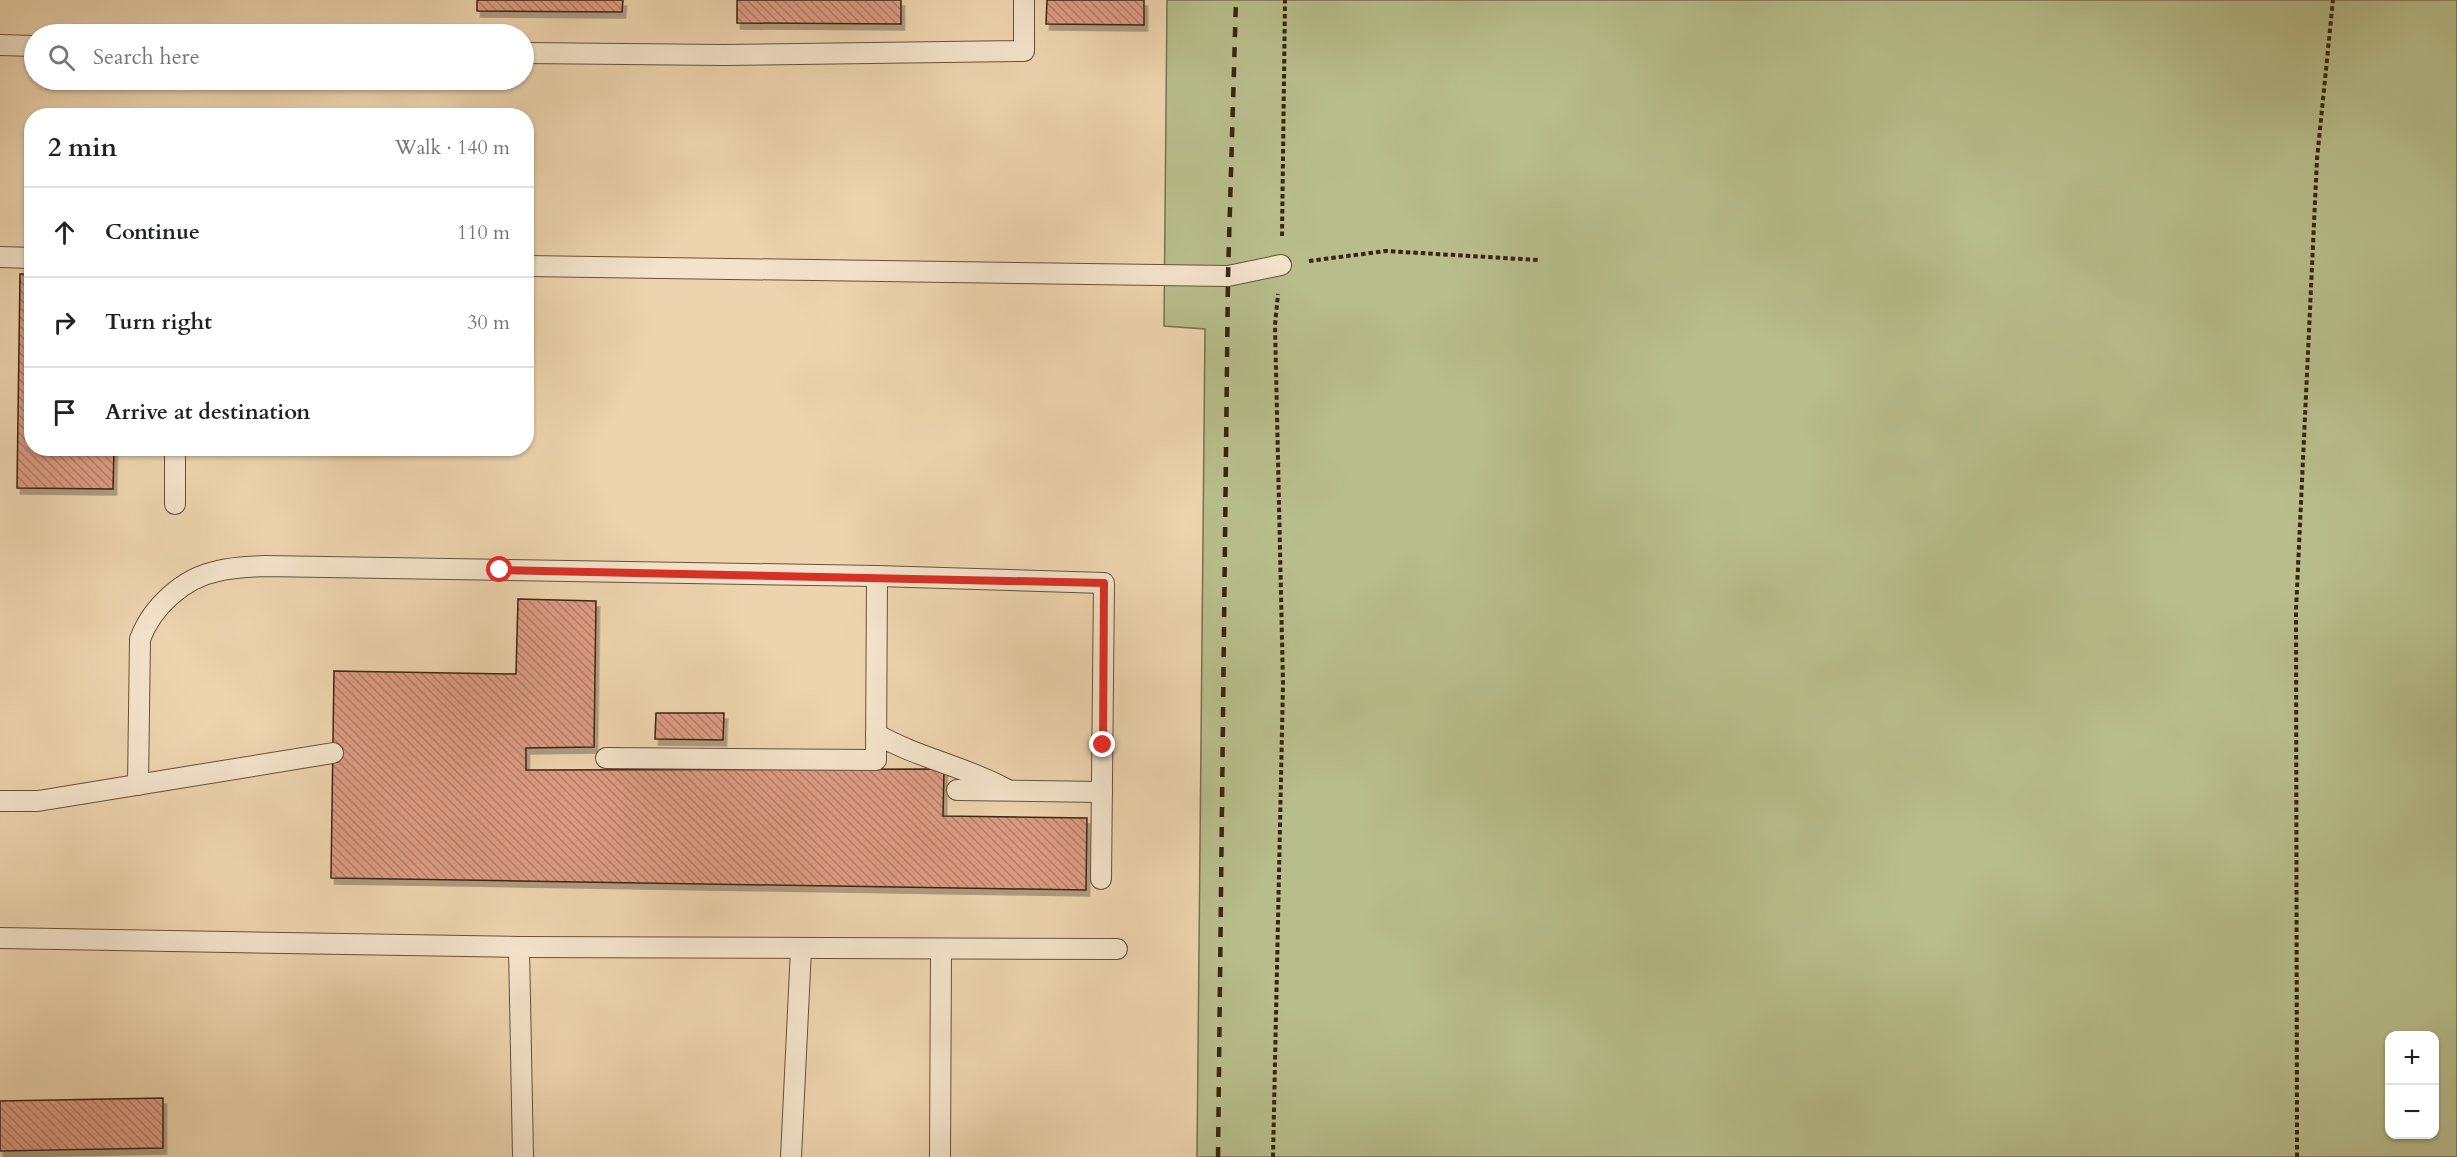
<!DOCTYPE html>
<meta charset="utf-8">
<style>
:root{--surface:#fff;--page:#f2f2f2;--text:#202124;--muted:#757577;--line:#e0e0e0}
body{margin:0;font-family:Cardo,serif;background:var(--page);color:var(--text)}
.controls{position:absolute;right:18px;bottom:18px;display:grid;overflow:hidden;border-radius:12px;box-shadow:0 2px 4px #0004}
.controls button{width:54px;height:54px;display:grid;place-items:center;padding:0;border:0;border-bottom:2px solid var(--line);background:var(--surface);color:var(--text);font:30px sans-serif}
.stop{position:absolute;width:18px;height:18px;margin:-14px;border:4px solid #d93025;border-radius:50%;background:#fff}
.stop.end{background:#d93025;border-color:#fff;box-shadow:0 2px 6px #0008}
.list{margin:0;padding:0;list-style:none}
h2{display:flex;justify-content:space-between;align-items:center;height:78px;margin:0;padding:0 24px;font-size:26px}
h2 small{font-size:20px;font-weight:400;color:var(--muted)}
.list li{display:grid;grid-template-columns:39px 1fr auto;gap:18px;align-items:center;box-sizing:border-box;height:90px;padding:0 24px;border-top:2px solid var(--line)}
.list b{display:block;font-size:22px;white-space:nowrap}
.list em{font-size:20px;font-style:normal;color:var(--muted)}
.icon{flex:none;width:33px;height:33px;fill:none;stroke:currentColor;stroke-width:2;stroke-linecap:round;stroke-linejoin:round}
.map{position:relative;flex:none;width:2457px;height:1157px;overflow:hidden}
.search{position:absolute;background:var(--surface);box-shadow:0 2px 4px #0004;left:24px;top:24px;width:510px;height:66px;display:flex;align-items:center;gap:15px;box-sizing:border-box;padding:0 21px;border-radius:33px;color:var(--muted);font-size:22px}
.panel{position:absolute;background:var(--surface);box-shadow:0 2px 4px #0004;left:24px;top:108px;width:510px;height:348px;border-radius:24px}
.map>svg:first-child{display:block}
.green{fill:#b7bd8b;stroke:#78724c;stroke-width:1.5;fill-rule:evenodd}
.building{fill:url(#building-back-hatch);stroke:#3a260e;stroke-width:1.5;filter:url(#shadow)}
.lines{fill:none;stroke-linecap:round;stroke-linejoin:round}
.lane-casing{stroke:#675236;stroke-width:22}
.path{stroke:#3a260e;stroke-width:4;stroke-dasharray:4.5 3;stroke-linecap:butt}
.lane{stroke:#f3e3ca;stroke-width:20}
.rail{stroke:#3a260e;stroke-width:4.5;stroke-dasharray:10 10;stroke-linecap:butt}
.route{stroke:#d93025;stroke-width:8}
</style>
<div class="map">
<svg width="2457" height="1157" viewBox="0 0 2457 1157">
<defs>
<pattern id="building-back-hatch" width="6" height="6" patternUnits="userSpaceOnUse" patternTransform="scale(1.5)"><rect width="6" height="6" fill="#dc9b83"/><path d="M-1 5l2 2M0 0l6 6M5-1l2 2" fill="none" stroke="#b37e6a"/></pattern>
<filter id="shadow"><feDropShadow dx="3.5" dy="6" stdDeviation="0" flood-color="#0004"/></filter>
</defs>
<rect width="100%" height="100%" fill="#edd4ae"/>
<filter id="stains"><feTurbulence type="fractalNoise" baseFrequency=".00333" numOctaves="4"/><feColorMatrix values="0 0 0 0 .2 0 0 0 0 .09 0 0 0 0 .02 0 0 0 .5 -.17"/></filter>
<radialGradient id="worn" r=".72"><stop offset=".6" stop-color="#630" stop-opacity="0"/><stop offset="1" stop-color="#630" stop-opacity=".3"/></radialGradient>
<path class="green" d="M1167,0H2457V1157H1197L1205,329L1164,326ZM2390,1036H2434V1134H2390Z"/>
<g class="building">
<polygon points="477,0 623,0 622,12 477,11"/>
<polygon points="737,0 901,0 901,24 737,23"/>
<polygon points="1047,0 1144,0 1144,25 1046,24"/>
<polygon points="20,274 32,274 32,448 114,448 113,489 17,488"/>
<polygon points="518,599 596,601 594,747 526,748 526,770 944,769 943,816 1087,818 1086,890 331,878 334,671 516,674"/>
<polygon points="656,713 724,713 723,740 655,739"/>
<polygon points="163,1098 163,1148 0,1151 0,1101"/>
</g>
<g class="lines">
<defs>
<g id="lane">
<polyline points="0,45 34,46"/>
<polyline points="524,53 724,55 1024,51 1024,0"/>
<polyline points="0,257 32,258"/>
<polyline points="526,266 1228,276 1281,265"/>
<polyline points="175,504 175,448"/>
<path d="M876,734C918,758 964,766 1006,789"/>
<polyline points="606,758 876,760 877,576"/>
<path d="M138,785L140,639C152,607 183,578 218,571C233,567 249,567 264,566L877,576L1104,583L1101,879"/>
<polyline points="957,790 1102,792"/>
<polyline points="0,801 38,801 333,753"/>
<polyline points="0,938 519,947 1117,949"/>
<polyline points="519,947 523,1157"/>
<polyline points="791,1157 801,949"/>
<polyline points="940,1157 941,949"/>
</g>
</defs>
<use href="#lane" class="lane-casing"/>
<g class="path">
<polyline points="1282,236 1285,0"/>
<polyline points="1309,261 1386,251 1538,260"/>
<polyline points="1273,1157 1283,684 1275,325 1278,294"/>
<polyline points="2297,1157 2296,610 2317,159 2333,0"/>
</g>
<use href="#lane" class="lane"/>
<polyline class="rail" points="1218,1157 1228,276 1236,0"/>
</g>
<g class="lines">
<polyline class="route" points="500,570 1104,583 1103,745"/>
</g>
<rect width="100%" height="100%" filter="url(#stains)"/>
<rect width="100%" height="100%" fill="url(#worn)"/>
</svg>
<div class="controls">
<button>+</button>
<button>−</button>
</div>
<div class="stop" style="left:500px;top:570px"></div>
<div class="stop end" style="left:1103px;top:745px"></div>
<div class="search"><svg class="icon" aria-label="search" viewBox="0 0 24 24"><circle cx="10" cy="10" r="6"/><path d="M15 15l6 6"/></svg>Search here</div>
<section class="panel">
<h2>2 min<small>Walk · 140 m</small></h2>
<ul class="list">
<li><svg class="icon" aria-label="ahead" viewBox="0 0 24 24"><path d="M12 20V5M6 11l6-6 6 6"/></svg><div><b>Continue</b></div><em>110 m</em></li>
<li><svg class="icon" aria-label="right" viewBox="0 0 24 24"><path d="M7 20v-9h11M14 6l5 5-5 5"/></svg><div><b>Turn right</b></div><em>30 m</em></li>
<li><svg class="icon" aria-label="arrive" viewBox="0 0 24 24"><path d="M6 21V4h12l-3 4 3 4H6"/></svg><div><b>Arrive at destination</b></div></li>
</ul>
</section>
</div>
